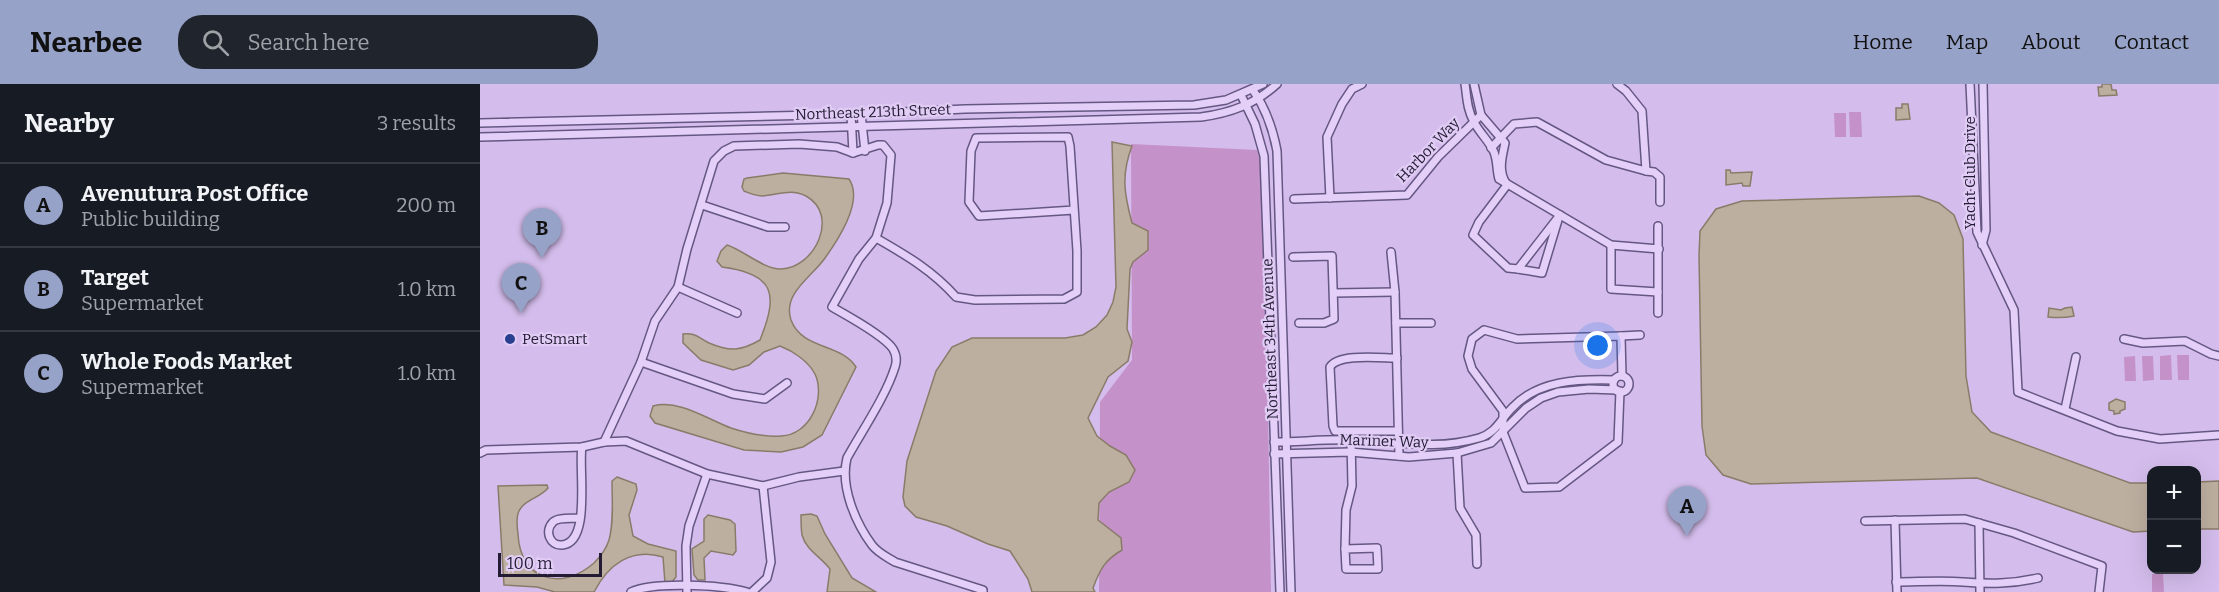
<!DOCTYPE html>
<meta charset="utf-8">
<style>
:root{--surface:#171b24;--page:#20242c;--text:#f1f3f6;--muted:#9ea1a6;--line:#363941;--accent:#97a2c8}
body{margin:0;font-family:Bitter,serif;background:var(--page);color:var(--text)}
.controls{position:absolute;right:18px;bottom:18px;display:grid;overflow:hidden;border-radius:12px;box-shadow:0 6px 24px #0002}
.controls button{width:54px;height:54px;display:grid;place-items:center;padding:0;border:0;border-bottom:2px solid var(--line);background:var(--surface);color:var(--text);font:30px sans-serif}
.scale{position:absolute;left:18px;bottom:15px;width:104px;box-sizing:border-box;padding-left:6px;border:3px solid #221b33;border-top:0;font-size:16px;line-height:21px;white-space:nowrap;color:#221b33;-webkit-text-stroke:4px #e0ccf4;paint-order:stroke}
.you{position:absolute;left:1118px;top:262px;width:21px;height:21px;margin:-15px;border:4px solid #fff;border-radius:50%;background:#1a73e8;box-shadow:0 0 0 9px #1a73e833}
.badge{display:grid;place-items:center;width:39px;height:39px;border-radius:50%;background:var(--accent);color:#111;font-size:20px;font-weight:700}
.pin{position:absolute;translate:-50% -50px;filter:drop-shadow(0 2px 3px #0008)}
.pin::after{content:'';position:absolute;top:32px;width:21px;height:18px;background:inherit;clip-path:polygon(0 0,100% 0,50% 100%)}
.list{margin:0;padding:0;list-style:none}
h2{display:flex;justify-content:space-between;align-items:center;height:78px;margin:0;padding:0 24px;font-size:26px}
h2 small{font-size:20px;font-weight:400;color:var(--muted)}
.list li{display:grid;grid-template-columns:39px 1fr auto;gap:18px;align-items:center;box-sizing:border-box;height:84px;padding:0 24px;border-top:2px solid var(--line)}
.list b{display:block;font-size:22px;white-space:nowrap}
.list p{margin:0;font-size:20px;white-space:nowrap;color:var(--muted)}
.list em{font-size:20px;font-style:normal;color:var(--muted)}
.icon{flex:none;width:33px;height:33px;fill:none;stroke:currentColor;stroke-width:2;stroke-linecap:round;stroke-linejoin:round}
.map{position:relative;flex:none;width:1739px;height:508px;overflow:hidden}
header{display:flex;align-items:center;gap:36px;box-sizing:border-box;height:84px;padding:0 30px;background:var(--accent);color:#111}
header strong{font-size:28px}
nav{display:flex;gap:33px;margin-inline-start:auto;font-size:21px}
.search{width:420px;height:54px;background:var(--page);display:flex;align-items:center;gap:15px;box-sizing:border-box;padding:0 21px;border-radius:24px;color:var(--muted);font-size:22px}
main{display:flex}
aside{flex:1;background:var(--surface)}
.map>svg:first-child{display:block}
.green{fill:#c492c9}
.water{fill:#bdafa0;stroke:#8a7b69;stroke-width:1.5}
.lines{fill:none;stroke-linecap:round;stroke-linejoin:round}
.minor-casing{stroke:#655783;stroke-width:10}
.minor{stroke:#e3cff7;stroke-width:7}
.poi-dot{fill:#293f90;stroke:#e0ccf4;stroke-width:2}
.labels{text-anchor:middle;stroke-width:4.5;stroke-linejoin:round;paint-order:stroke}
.street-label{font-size:15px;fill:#221b33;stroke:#e0ccf4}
.poi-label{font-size:15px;fill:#221b33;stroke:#e0ccf4;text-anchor:start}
</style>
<header>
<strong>Nearbee</strong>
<div class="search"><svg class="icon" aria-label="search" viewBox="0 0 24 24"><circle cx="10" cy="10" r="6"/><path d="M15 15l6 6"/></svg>Search here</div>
<nav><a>Home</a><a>Map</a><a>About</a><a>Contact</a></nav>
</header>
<main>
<aside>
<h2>Nearby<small>3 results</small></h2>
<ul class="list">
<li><span class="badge">A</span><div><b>Avenutura Post Office</b><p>Public building</p></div><em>200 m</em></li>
<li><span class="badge">B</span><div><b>Target</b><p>Supermarket</p></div><em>1.0 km</em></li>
<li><span class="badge">C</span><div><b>Whole Foods Market</b><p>Supermarket</p></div><em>1.0 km</em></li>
</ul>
</aside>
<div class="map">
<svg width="1739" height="508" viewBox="0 0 1739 508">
<rect width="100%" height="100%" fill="#d4bdec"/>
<g class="green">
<polygon points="1369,28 1381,28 1382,53 1370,53"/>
<polygon points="1354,29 1366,29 1366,53 1355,53"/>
<polygon points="651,60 777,66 784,87 791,508 619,508 620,318 652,276"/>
<polygon points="1691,271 1692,296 1680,296 1680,272"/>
<polygon points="1697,271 1709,271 1709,296 1698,296"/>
<polygon points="1655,272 1656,297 1645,297 1644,273"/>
<polygon points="1662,272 1673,272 1674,296 1663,297"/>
<polygon points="1672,490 1683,490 1684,508 1672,508"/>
</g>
<g class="water">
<polygon points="1622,0 1631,0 1632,6 1636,6 1637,11 1619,12 1618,3 1622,3"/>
<polygon points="1422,20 1428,20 1430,35 1416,36 1416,24 1422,24"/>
<path d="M632,58L652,62C641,91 644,109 652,139L668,147V166L653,178L650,185L647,245L652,258L648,277L628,293L608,334L617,352L630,362L646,371L655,386L649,398L629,408L619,419L618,436L641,454L642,466C625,476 620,485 613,504L615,508H552L548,495L530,467L508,460L467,442L436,433L425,422L423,413L427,377L456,287L472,263L492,254H585L603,251L616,243L627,231L633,218L636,203Z"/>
<polygon points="1246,86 1250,86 1251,89 1272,88 1270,102 1263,102 1262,99 1246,101"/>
<path d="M303,89L369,95C384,117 358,156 345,174C333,192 302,209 311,236C322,266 361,259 376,283L342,351L323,363L301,368L264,366L175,339L170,332L173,322C199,315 227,335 251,344C266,349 285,353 301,352C330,351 346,314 335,290C328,277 313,267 300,262L284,268L269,281L253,286L221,276L203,259V250C217,249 217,253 229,259C250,268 261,267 280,256C298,211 296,190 242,183L237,177L241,167L247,161C263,166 285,186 301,185C335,184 360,131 326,112C311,104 298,111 282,112C275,112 269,109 264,107L262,103L264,95L267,94Z"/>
<polygon points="1439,112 1459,119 1474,131 1483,155 1486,292 1492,328 1511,348 1650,399 1671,399 1671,447 1653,448 1497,394 1271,400 1243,391 1226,371 1222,342 1219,172 1220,147 1236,125 1262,117"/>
<path d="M1592,223L1594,232C1584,234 1578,234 1568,233L1569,224L1581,226L1585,224Z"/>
<polygon points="1636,315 1645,318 1645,325 1640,327 1640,329 1634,330 1634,327 1629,326 1629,319"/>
<path d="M137,393L156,400L157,406L149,431L153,452L168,460L196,467V493L191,499H185L183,473C151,463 128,481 114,508H75L57,503L24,501L18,402L67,401L68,404C60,414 45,415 39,427C36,433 37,443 38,450C40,496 81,508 114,479C121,472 126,466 129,456C134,438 132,416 132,397Z"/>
<polygon points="1739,397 1739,445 1717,445 1717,398"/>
<path d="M331,430L337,432L345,450L372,494L396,508H347L350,485C341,473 326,466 322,451C321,445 321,437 321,431Z"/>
<polygon points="228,431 250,436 255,440 256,467 253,471 231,467 224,474 225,496 218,496 214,491 212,465 224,457 224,435"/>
</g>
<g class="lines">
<defs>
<g id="minor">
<path d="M985,0C987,13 987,26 994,38C999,48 1008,56 1013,66C1018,75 1016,85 1019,95L1131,161L1179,165"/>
<path d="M994,0L1001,31L1025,59C1022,73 1018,87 1026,99"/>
<polyline points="1490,0 1497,148 1534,226 1538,308 1637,347 1680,355 1739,351"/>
<path d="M773,6C786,25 793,45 797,67L811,508"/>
<polyline points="761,11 775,40 784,72 800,508"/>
<polyline points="371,30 373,69"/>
<polyline points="381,30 385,67"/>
<polyline points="0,39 381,30 485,25 714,21 746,16 783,0"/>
<path d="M0,53L721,33C751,29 775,20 797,0"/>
<polyline points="1011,64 1034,40 1057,38 1126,76 1166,87 1162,27 1146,7 1137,0"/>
<polyline points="1166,87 1174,88 1180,93 1180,118"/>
<polyline points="1027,101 999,138 993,151 1028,184 1038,185 1080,131"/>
<polyline points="850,114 847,53 862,20 872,5 882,0"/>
<polyline points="814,115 927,111 958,73 1001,31"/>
<polyline points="222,121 288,143 305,143"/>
<path d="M396,154C426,171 453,187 476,213L495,216L584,215L597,208V167L590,62L588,53L496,54L491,67L489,118L499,132L594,126"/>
<polyline points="1131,161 1131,205 1178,208"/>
<polyline points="1502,161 1506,146 1503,0"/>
<polyline points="911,168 915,208 919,372"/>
<polyline points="813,173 852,172 854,235 844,239 819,239"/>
<polyline points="1038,185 1062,189 1078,136"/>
<polyline points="198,203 257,229"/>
<polyline points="854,209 915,208"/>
<polyline points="1178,229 1178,142"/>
<polyline points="916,239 951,239"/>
<polyline points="1141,252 1160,251"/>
<polyline points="1644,255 1663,259 1705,257 1731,270 1739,272"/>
<path d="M917,274C901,274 858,269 850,283L853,342L855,347H918"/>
<polyline points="161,278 253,310 285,315 307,299"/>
<circle cx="1141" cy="300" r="8"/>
<polyline points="1140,307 1138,358 1079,403 1045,404 1023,348 1023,327 992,285 988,272 992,255 1004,246 1037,255 1141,252 1142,292"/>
<polyline points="1585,325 1596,273"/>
<path d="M124,358L161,278L175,237L198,203L207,165L234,77L244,67L254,62L319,60L357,63L373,69L398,61H403L411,71L407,119L396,154L379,175L352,223C366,231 405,252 413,265C416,270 417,277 415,283C406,312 382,347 367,374C360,402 375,438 392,461C398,469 407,473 415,478L503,506V508"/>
<path d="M794,358C819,358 846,355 871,356C917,357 953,367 999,354C1016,349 1020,336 1032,324C1058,296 1098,295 1134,296"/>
<polyline points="0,369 6,366 102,363 124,358 146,357 227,390 283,402 319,393 364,387"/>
<polyline points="977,369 980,424 996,451 997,480"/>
<polyline points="794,370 870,368 929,373 977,369 1011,359 1046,324 1061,314 1078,308 1109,305 1137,306"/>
<path d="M99,434C92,435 78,433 73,438C64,447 70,462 82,461C112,459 98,382 102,363"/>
<polyline points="1415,436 1417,508"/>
<polyline points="1385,437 1485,435 1534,449 1622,482 1619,508"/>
<polyline points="1499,439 1500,508"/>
<polygon points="897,464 898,485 866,485 865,465"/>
<polyline points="865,465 866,426 872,402 871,356"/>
<path d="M1416,498C1438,498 1461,496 1483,498C1510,500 1532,500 1558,494"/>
<path d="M151,508C174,497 242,501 267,508"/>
<polyline points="207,508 206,462 209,442 227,390"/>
<polyline points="272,508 287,494 291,478 283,402"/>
</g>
</defs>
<use href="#minor" class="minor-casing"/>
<use href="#minor" class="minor"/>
</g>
<circle class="poi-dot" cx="30" cy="255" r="6"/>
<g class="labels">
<g class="street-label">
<text transform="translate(393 28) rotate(-2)" y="5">Northeast 213th Street</text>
<text transform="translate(948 66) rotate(-46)" y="5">Harbor Way</text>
<text transform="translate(1490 89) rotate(-90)" y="5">Yacht Club Drive</text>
<text transform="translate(790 255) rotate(-92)" y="5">Northeast 34th Avenue</text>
<text transform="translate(904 357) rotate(2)" y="5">Mariner Way</text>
</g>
<g class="poi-label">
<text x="42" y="260">PetSmart</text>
</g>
</g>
</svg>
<div class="controls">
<button>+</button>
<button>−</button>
</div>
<div class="scale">100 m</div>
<div class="you"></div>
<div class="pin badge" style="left:1207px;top:452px">A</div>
<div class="pin badge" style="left:62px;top:174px">B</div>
<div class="pin badge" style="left:41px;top:229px">C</div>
</div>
</main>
